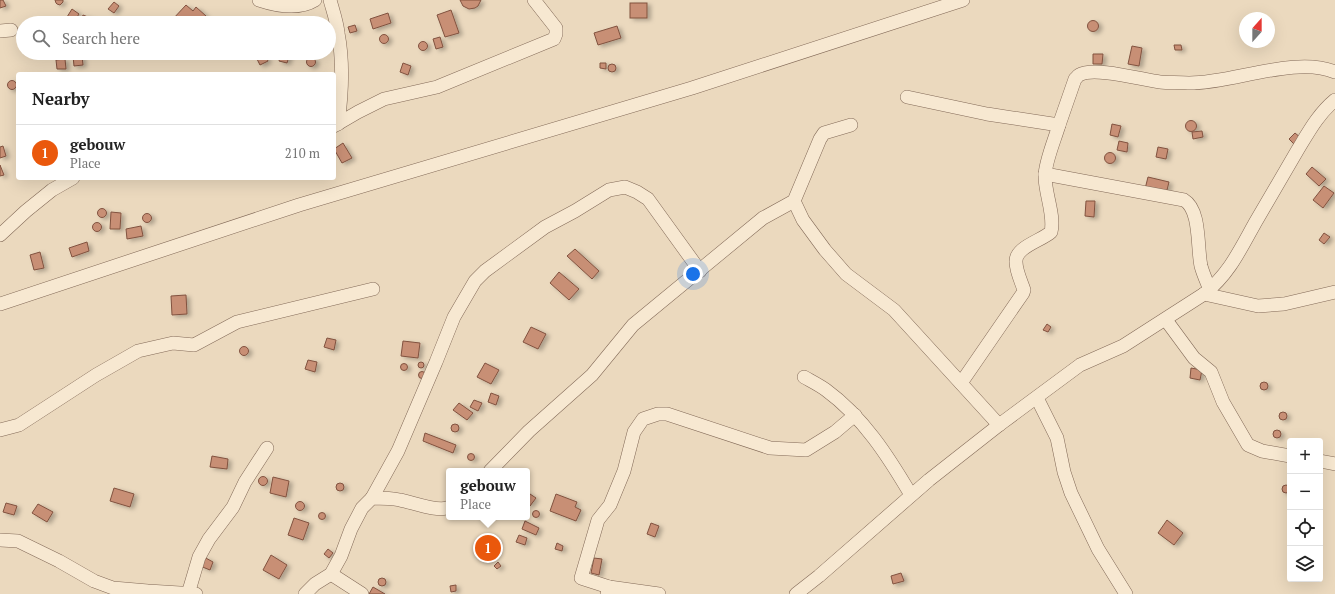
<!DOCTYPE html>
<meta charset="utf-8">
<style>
:root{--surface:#fff;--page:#f6f6f6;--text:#222;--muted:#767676;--line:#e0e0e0;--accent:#ea580c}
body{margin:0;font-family:"PT Serif",serif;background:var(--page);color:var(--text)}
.controls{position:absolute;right:12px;bottom:12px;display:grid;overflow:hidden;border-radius:4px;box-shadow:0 4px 16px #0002}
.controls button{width:36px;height:36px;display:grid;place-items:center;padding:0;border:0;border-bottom:1px solid var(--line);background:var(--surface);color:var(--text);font:20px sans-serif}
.compass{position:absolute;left:1239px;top:12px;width:36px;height:36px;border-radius:50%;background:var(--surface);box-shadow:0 4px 16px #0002;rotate:21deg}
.you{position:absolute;left:693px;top:274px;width:14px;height:14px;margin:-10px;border:3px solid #fff;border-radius:50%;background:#1a73e8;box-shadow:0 0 0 6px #1a73e833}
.badge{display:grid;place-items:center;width:26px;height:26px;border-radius:50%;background:var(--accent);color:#fff;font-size:13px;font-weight:700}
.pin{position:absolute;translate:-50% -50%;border:2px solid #fff;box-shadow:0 1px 4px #0006}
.popup{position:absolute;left:446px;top:468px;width:84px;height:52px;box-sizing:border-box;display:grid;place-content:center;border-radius:4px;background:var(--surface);filter:drop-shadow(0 1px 3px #0005);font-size:13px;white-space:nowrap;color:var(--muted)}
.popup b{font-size:15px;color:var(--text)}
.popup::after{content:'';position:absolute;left:50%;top:100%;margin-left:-8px;border:8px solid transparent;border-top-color:var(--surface)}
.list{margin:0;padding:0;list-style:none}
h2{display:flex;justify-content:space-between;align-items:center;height:52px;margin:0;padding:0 16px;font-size:17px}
h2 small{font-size:13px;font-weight:400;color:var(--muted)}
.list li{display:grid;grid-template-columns:26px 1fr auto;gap:12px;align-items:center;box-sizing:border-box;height:56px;padding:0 16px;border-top:1px solid var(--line)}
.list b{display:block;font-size:15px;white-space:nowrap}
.list p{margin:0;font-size:13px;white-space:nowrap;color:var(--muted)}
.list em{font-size:13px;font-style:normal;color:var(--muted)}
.icon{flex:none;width:22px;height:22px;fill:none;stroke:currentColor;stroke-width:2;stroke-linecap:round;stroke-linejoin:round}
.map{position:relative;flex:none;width:1335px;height:594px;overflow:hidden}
.search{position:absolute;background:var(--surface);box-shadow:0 4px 16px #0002;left:16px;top:16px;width:320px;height:44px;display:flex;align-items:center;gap:10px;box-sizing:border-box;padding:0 14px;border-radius:22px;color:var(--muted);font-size:15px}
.panel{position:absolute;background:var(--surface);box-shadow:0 4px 16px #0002;left:16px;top:72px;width:320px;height:108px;border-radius:4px}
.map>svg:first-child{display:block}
.building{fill:#c88f75;stroke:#81523f;filter:url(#shadow)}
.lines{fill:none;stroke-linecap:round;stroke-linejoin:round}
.minor-casing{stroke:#836a58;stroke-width:14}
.minor{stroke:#f7e8d1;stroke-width:13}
</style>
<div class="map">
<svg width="1335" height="594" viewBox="0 0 1335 594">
<defs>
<filter id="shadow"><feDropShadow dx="3.5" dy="2" stdDeviation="2" flood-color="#0004"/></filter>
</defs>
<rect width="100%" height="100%" fill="#ebd9be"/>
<g class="building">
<polygon points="0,0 3,0 6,6 0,8"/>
<polygon points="55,0 63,0 63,2 60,5 57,4 56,3"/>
<polygon points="460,0 481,0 478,6 475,8 469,9 463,6"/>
<polygon points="114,2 119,6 114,13 108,9"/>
<rect x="630" y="3" width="17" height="15"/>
<polygon points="186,5 193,11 196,7 206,16 202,20 205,23 175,23 172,20"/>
<polygon points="72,9 79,14 74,22 67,17"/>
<polygon points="451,10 459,33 445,37 437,15"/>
<polygon points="388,13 391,23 373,29 370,19"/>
<polygon points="83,15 98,21 97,23 80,23"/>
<polygon points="110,20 111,23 104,23 104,21"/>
<circle cx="1093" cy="26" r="5.5"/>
<polygon points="355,25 357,31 350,33 348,27"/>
<polygon points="617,26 621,38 598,45 594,33"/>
<circle cx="384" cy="39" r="4.5"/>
<polygon points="440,37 443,47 436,49 433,39"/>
<circle cx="423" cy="46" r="4.5"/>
<polygon points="1174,45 1181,45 1182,50 1175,50"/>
<polygon points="1132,46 1142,48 1139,66 1128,64"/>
<polygon points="264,53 268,61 260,65 256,57"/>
<polygon points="281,53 290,53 287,63 279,61"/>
<polygon points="1093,54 1103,54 1102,64 1093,64"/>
<polygon points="73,56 82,56 83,65 74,66"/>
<circle cx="311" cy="62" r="4.5"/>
<polygon points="65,59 66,69 57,69 56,60"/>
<polygon points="403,63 411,66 408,75 400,72"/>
<polygon points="600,63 606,63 606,69 600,68"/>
<circle cx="612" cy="68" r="4"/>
<circle cx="12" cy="85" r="4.5"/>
<circle cx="1191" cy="126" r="5.5"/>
<polygon points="1112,124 1121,126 1118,137 1110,135"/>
<polygon points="1202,131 1203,137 1193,139 1192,132"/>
<polygon points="1295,133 1301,138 1295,145 1289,139"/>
<polygon points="1119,141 1128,143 1127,152 1117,150"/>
<polygon points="343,143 352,158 342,163 334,149"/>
<polygon points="3,146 6,156 0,158 0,147"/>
<polygon points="1158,147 1168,149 1166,159 1156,157"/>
<circle cx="1110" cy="158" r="5.5"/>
<polygon points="0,165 4,175 0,176"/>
<polygon points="1312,167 1326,179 1319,186 1306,174"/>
<polygon points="1148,177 1169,182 1166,194 1145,189"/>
<polygon points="1324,186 1334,193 1323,208 1313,200"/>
<polygon points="1086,201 1095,201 1094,217 1085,216"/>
<circle cx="102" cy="213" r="4.5"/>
<polygon points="111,212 121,213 120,229 110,229"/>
<circle cx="147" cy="218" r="4.5"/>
<circle cx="97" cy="227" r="4.5"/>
<polygon points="141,226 143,236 127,239 126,229"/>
<polygon points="1324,233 1330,237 1324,244 1319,240"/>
<polygon points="87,242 89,251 72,257 69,248"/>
<polygon points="575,249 599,271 592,279 567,256"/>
<polygon points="40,252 44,268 34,270 30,255"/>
<polygon points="559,272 579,289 569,300 550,283"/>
<polygon points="186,295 187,314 172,315 171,296"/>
<polygon points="1047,324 1051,327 1048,332 1043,330"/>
<polygon points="531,327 546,334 538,349 523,342"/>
<polygon points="327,338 336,340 334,350 324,347"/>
<polygon points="403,341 420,343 418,358 401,356"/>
<circle cx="244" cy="351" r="4.5"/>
<polygon points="308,360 317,362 315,372 305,369"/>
<circle cx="421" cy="365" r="3"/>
<polygon points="485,363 499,370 491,384 477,377"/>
<circle cx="404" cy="367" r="3.5"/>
<polygon points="1191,368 1202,370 1200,380 1190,378"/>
<circle cx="422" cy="375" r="3.5"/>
<circle cx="1264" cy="386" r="4"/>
<polygon points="491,393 499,396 496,405 488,402"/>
<polygon points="474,400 482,403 478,411 470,407"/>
<polygon points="459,403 473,413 467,420 453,410"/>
<circle cx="1283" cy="416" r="4"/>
<circle cx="455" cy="428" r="4"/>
<circle cx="1277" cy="434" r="4"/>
<polygon points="425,433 456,445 453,453 423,441"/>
<circle cx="471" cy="457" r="3.5"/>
<polygon points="212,456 228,459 227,469 210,467"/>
<circle cx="263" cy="481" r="4.5"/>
<polygon points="273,477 289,481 286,497 270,493"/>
<circle cx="340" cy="487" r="4"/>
<circle cx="1286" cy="489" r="4"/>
<polygon points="114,488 134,494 130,507 110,501"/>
<polygon points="527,492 536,498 530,506 527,503"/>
<polygon points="556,494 577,502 575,507 581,510 576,521 550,511"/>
<circle cx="300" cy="506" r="4.5"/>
<polygon points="6,503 17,506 14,515 3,512"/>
<polygon points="38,504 53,512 47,522 32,513"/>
<circle cx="536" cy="514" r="3.5"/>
<circle cx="322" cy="516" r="3.5"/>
<polygon points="294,518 309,523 303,540 288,535"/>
<polygon points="1167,520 1183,533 1174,545 1158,533"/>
<polygon points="525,521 539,528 536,535 522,529"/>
<polygon points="651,523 659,526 655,537 647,534"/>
<polygon points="491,535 498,540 486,560 479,556"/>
<polygon points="519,535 527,538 525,545 516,542"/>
<polygon points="557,543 563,546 562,551 555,549"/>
<polygon points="328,549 333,553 329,558 324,554"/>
<polygon points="271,555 287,565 279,579 263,570"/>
<polygon points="204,557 213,562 210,570 200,566"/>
<polygon points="594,558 602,559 599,575 591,573"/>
<polygon points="498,562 501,566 497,569 494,566"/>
<polygon points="901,573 904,581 893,584 891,576"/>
<circle cx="382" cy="582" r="4"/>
<polygon points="456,585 456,591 451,592 450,586"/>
<polygon points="373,587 385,594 369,594"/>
</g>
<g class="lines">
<defs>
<g id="minor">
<path d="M259,0C277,6 299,10 315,0"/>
<path d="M330,0C333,11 337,22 338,33C344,64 342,94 338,124"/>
<polyline points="0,31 11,30"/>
<path d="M907,97L987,114L1059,125L1075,79C1076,79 1078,75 1079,75C1094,66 1143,80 1160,82C1169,83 1179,82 1188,83C1231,84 1296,55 1335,72"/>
<polyline points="334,126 358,112 384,99 437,87 554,39 556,34 556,28 534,0"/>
<path d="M1045,174L1184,200C1201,210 1197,248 1201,266C1203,274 1207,282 1210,290"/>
<polyline points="794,201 803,220 825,250 846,274 894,310 999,425"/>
<polyline points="0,235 26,211 52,190 73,178"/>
<polyline points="1204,294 1258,306 1284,304 1335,292"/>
<polyline points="0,304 299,205 692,88 963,0"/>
<polyline points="1166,320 1194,358 1211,372 1223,402 1248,445 1262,451 1290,456"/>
<path d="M804,377C811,381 819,385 826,390C863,417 888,456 911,495"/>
<path d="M961,383L1023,293L1024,290C1021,281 1016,271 1016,262C1015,247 1041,241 1051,232C1055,215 1045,194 1045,176C1045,162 1055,139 1059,125"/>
<polyline points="1037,398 1057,438 1064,472 1071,493 1098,549 1126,594"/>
<polyline points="0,430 19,425 96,375 138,351 173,343 194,345 237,322 373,289"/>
<polyline points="1320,461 1335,464"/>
<polyline points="490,471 529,431 592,375 633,325 763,218 794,201 820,139 824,133 851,125"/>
<polyline points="372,498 398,451 436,362 454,317 475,281 485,271 545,227 575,211 609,190 625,187 637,192 648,199 700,271"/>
<polyline points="0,540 18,541 59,561 94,581 113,588 148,591 196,594"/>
<polyline points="331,574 362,594"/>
<polyline points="609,587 581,578 598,520 610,505 624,471 634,432 643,419 658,414 667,414 770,448 806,450 835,432 855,415"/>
<polyline points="188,594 199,557 209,539 233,507 245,482 267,448"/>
<path d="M305,594L315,584L331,574L341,556L351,529L362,508L372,498C382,498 391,498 400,500C412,502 439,513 449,507"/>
<polyline points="607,594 609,587 659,594"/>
<path d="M796,594L819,576L929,480L999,425L1080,365L1123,346L1204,294C1229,274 1240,250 1255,223C1269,199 1283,175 1297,151C1308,133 1318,114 1335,100"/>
</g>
</defs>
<use href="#minor" class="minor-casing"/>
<use href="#minor" class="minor"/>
</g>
</svg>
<div class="controls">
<button>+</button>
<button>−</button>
<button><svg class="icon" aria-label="locate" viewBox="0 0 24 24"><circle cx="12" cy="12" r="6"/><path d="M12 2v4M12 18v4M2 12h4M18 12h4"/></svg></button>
<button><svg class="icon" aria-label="layers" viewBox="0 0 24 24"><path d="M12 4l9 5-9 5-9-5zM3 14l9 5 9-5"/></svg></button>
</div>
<svg class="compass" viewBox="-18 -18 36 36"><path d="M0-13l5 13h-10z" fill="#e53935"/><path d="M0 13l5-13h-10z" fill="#767676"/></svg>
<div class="you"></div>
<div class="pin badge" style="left:488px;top:548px">1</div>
<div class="popup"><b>gebouw</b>Place</div>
<div class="search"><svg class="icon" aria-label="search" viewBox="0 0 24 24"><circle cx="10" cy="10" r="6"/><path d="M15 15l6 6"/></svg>Search here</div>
<section class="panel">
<h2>Nearby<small></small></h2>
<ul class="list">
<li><span class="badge">1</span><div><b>gebouw</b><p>Place</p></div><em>210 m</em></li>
</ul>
</section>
</div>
